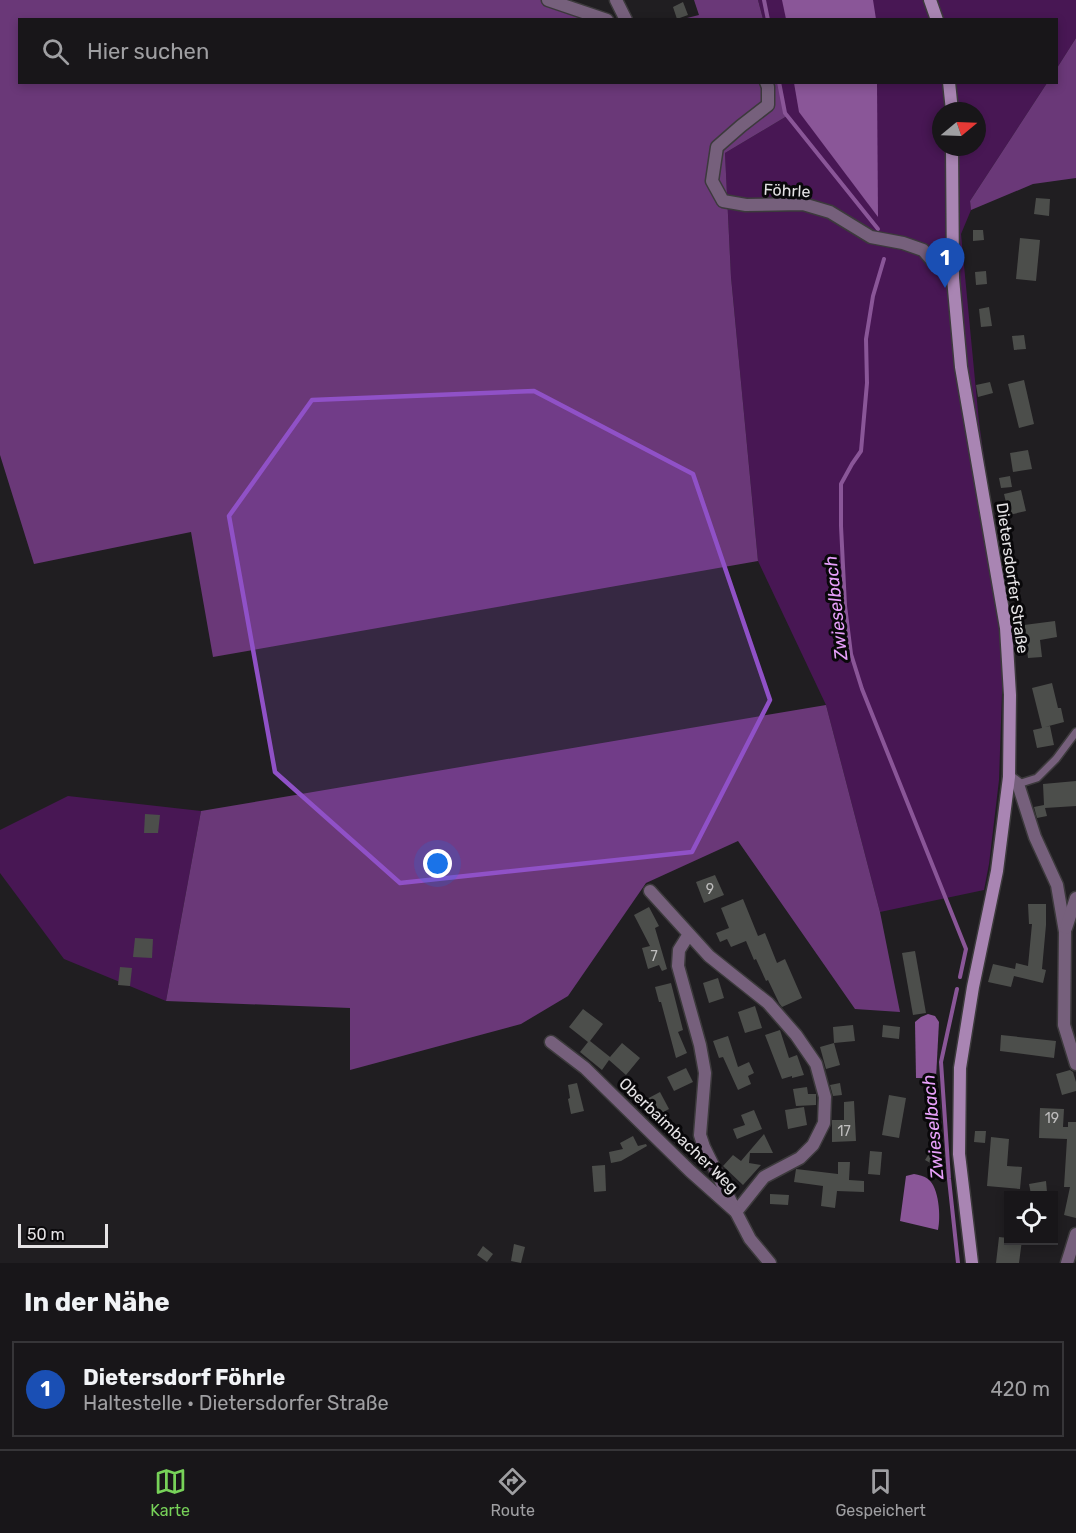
<!DOCTYPE html>
<html lang="de">
<meta charset="utf-8">
<style>
:root{--surface:#181619;--page:#252326;--text:#f1f3f6;--muted:#9f9fa2;--line:#363538;--accent:#77d259}
body{margin:0;font-family:Rubik,sans-serif;background:var(--page);color:var(--text)}
.controls{position:absolute;right:18px;bottom:18px;display:grid;overflow:hidden;border-radius:0px;box-shadow:0 3px 9px #0003}
.controls button{width:54px;height:54px;display:grid;place-items:center;padding:0;border:0;border-bottom:2px solid var(--line);background:var(--surface);color:var(--text);font:30px sans-serif}
.compass{position:absolute;left:932px;top:102px;width:54px;height:54px;border-radius:50%;background:var(--surface);box-shadow:0 3px 9px #0003;rotate:71deg}
.scale{position:absolute;left:18px;bottom:15px;width:90px;box-sizing:border-box;padding-left:6px;border:3px solid #e5e3e5;border-top:0;font-size:16px;line-height:21px;white-space:nowrap;color:#e5e3e5;-webkit-text-stroke:4px #09080a;paint-order:stroke}
.you{position:absolute;left:438px;top:864px;width:21px;height:21px;margin:-15px;border:4px solid #fff;border-radius:50%;background:#1a73e8;box-shadow:0 0 0 9px #1a73e833}
.badge{display:grid;place-items:center;width:39px;height:39px;border-radius:50%;background:var(--accent);color:#fff;font-size:20px;font-weight:700}
.pin{position:absolute;translate:-50% -50px;filter:drop-shadow(0 2px 3px #0008)}
.pin::after{content:'';position:absolute;top:32px;width:21px;height:18px;background:inherit;clip-path:polygon(0 0,100% 0,50% 100%)}
.list{margin:0;padding:0;list-style:none}
h2{display:flex;justify-content:space-between;align-items:center;height:78px;margin:0;padding:0 24px;font-size:26px}
h2 small{font-size:20px;font-weight:400;color:var(--muted)}
.list li{display:grid;grid-template-columns:39px 1fr auto;gap:18px;align-items:center;box-sizing:border-box;height:96px;margin:0 12px 12px;padding:0 12px;border:2px solid var(--line);border-radius:0px}
.list b{display:block;font-size:22px;white-space:nowrap}
.list p{margin:0;font-size:20px;white-space:nowrap;color:var(--muted)}
.list em{font-size:20px;font-style:normal;color:var(--muted)}
.icon{flex:none;width:33px;height:33px;fill:none;stroke:currentColor;stroke-width:2;stroke-linecap:round;stroke-linejoin:round}
.map{position:relative;flex:none;width:1076px;height:1263px;overflow:hidden}
.search{position:absolute;background:var(--surface);box-shadow:0 3px 9px #0003;left:18px;right:18px;top:18px;height:66px;display:flex;align-items:center;gap:15px;box-sizing:border-box;padding:0 21px;border-radius:0px;color:var(--muted);font-size:22px}
.sheet{height:186px;background:var(--surface)}
nav{display:flex;justify-content:space-around;align-items:center;box-sizing:border-box;height:84px;border-top:2px solid var(--line);background:var(--surface);font-size:16px;color:var(--muted)}
nav a{display:grid;justify-items:center;gap:3px}
nav .on{color:var(--accent)}
.map>svg:first-child{display:block}
.green{fill:#481754;fill-rule:evenodd}
.forest{fill:#6a3878}
.water{fill:#8a5698}
.lines{fill:none;stroke-linecap:round;stroke-linejoin:round}
.stream{stroke:#8a5698;stroke-width:4}
.building{fill:#4c4e4b}
.lane-casing{stroke:#3c3a3c;stroke-width:10}
.street-casing{stroke:#3c3a3c;stroke-width:15}
.secondary-casing{stroke:#3c3a3c;stroke-width:15}
.lane{stroke:#76607c;stroke-width:7}
.street{stroke:#76607c;stroke-width:12}
.secondary{stroke:#a985b3;stroke-width:12}
.marked{fill:#9051c7;fill-opacity:0.2;stroke:#9051c7;stroke-width:4.5;stroke-linejoin:round}
.labels{text-anchor:middle;stroke-width:6;stroke-linejoin:round;paint-order:stroke}
.number-label{font-size:14px;fill:#bfbebe}
.street-label{font-size:16px;fill:#e5e3e5;stroke:#09080a}
.water-label{font-size:18px;font-style:italic;fill:#e8a0fb;stroke:#09080a}
</style>
<div class="map">
<svg width="1076" height="1263" viewBox="0 0 1076 1263">
<rect width="100%" height="100%" fill="#201e21"/>
<g class="green">
<polygon points="758,0 1076,0 1076,38 1057,68 1056,20 763,19"/>
<path d="M778,83H1047L970,201L971,210L961,234L979,422L1005,607L999,780L989,864L984,890L880,912L826,705L758,561L731,277L725,153L787,116ZM941,111H977V147H941Z"/>
<polygon points="68,796 201,811 166,1001 64,959 0,873 0,830"/>
</g>
<g class="forest">
<polygon points="0,0 548,0 603,19 20,20 20,82 778,83 787,116 725,153 731,277 758,561 213,657 191,532 34,564 0,455"/>
<polygon points="694,0 758,0 763,19 683,19 699,15"/>
<polygon points="1076,38 1076,178 1033,184 971,210 970,201 1047,83 1056,82 1057,68"/>
<polygon points="826,705 880,912 900,1012 855,1009 738,841 646,883 568,996 521,1024 350,1070 350,1008 166,1001 201,811"/>
</g>
<g class="water">
<polygon points="782,0 873,0 876,19 786,19"/>
<polygon points="794,83 877,83 878,217 799,112"/>
<polygon points="928,1014 935,1016 939,1022 936,1078 916,1078 915,1022 921,1017"/>
<path d="M914,1174C919,1175 924,1176 928,1179C939,1187 941,1217 938,1230L900,1221L906,1176Z"/>
</g>
<g class="lines">
<g class="stream">
<polyline points="764,0 768,20"/>
<polyline points="779,82 785,113 878,229"/>
<polyline points="884,259 873,296 866,339 867,383 861,451 852,464 841,484 841,526 845,606 851,654 862,689 966,949 960,977"/>
<polyline points="957,989 941,1062 949,1179 958,1263"/>
</g>
</g>
<g class="building">
<polygon points="683,2 688,15 677,19 673,7"/>
<polygon points="1036,198 1050,199 1049,216 1034,214"/>
<polygon points="973,230 983,230 984,240 973,241"/>
<polygon points="1020,238 1040,240 1036,281 1016,279"/>
<polygon points="986,271 987,284 976,285 975,272"/>
<polygon points="989,307 992,326 981,327 979,309"/>
<polygon points="1024,335 1026,349 1014,350 1012,336"/>
<polygon points="1024,380 1034,424 1019,428 1008,384"/>
<polygon points="990,382 993,393 978,397 976,385"/>
<polygon points="1028,450 1032,469 1013,472 1010,453"/>
<polygon points="1010,476 1012,487 1001,488 999,478"/>
<polygon points="1021,490 1026,511 1009,515 1004,494"/>
<polygon points="1055,621 1057,637 1040,640 1042,657 1028,658 1024,625"/>
<polygon points="1052,683 1058,708 1061,708 1064,722 1045,727 1050,726 1054,745 1037,748 1033,730 1042,728 1032,688"/>
<polygon points="1076,781 1076,806 1045,808 1047,816 1037,818 1034,807 1044,805 1043,784"/>
<polygon points="145,814 160,815 158,833 144,833"/>
<polygon points="715,875 724,895 704,903 696,882"/>
<polygon points="743,899 758,936 765,933 777,963 785,959 802,998 782,1007 779,1003 768,980 766,981 756,959 754,960 746,941 731,947 727,939 720,942 716,933 729,928 721,908"/>
<polygon points="1028,904 1046,904 1046,925 1042,969 1046,970 1043,983 1014,976 1011,987 988,982 993,964 1015,969 1016,963 1028,966 1032,924 1029,924"/>
<polygon points="649,907 659,926 655,928 667,969 662,971 659,965 648,969 642,948 650,946 634,915"/>
<polygon points="135,938 153,939 152,958 133,957"/>
<polygon points="915,951 926,1013 913,1015 902,953"/>
<polygon points="120,967 132,968 130,986 118,985"/>
<polygon points="718,978 724,998 709,1003 703,983"/>
<polygon points="671,983 683,1030 678,1032 687,1053 676,1058 661,1002 659,1002 655,987"/>
<polygon points="755,1006 762,1028 745,1033 738,1012"/>
<polygon points="583,1009 603,1024 590,1041 610,1057 622,1043 640,1058 626,1075 609,1060 602,1070 580,1052 588,1042 569,1027"/>
<polygon points="853,1025 855,1041 834,1043 833,1027"/>
<polygon points="883,1025 900,1027 899,1039 882,1037"/>
<polygon points="780,1030 789,1058 797,1055 804,1075 792,1078 792,1076 782,1079 765,1035"/>
<polygon points="1001,1035 1056,1041 1054,1058 1000,1051"/>
<polygon points="728,1036 738,1067 749,1062 754,1073 748,1076 751,1084 738,1090 723,1057 719,1058 713,1041"/>
<polygon points="834,1043 840,1065 826,1069 820,1047"/>
<polygon points="686,1068 693,1082 674,1091 667,1077"/>
<polygon points="1070,1070 1073,1072 1076,1082 1076,1091 1062,1095 1056,1074"/>
<polygon points="627,1077 634,1084 627,1092 620,1085"/>
<polygon points="577,1083 584,1111 571,1114 568,1099 570,1098 568,1085"/>
<polygon points="840,1083 842,1095 833,1096 830,1085"/>
<polygon points="807,1087 808,1094 816,1094 816,1105 796,1106 793,1089"/>
<polygon points="660,1092 669,1109 654,1117 645,1100"/>
<polygon points="889,1095 906,1098 899,1138 882,1135"/>
<polygon points="854,1101 856,1141 832,1142 832,1120 844,1120 844,1102"/>
<polygon points="804,1107 807,1125 788,1129 785,1110"/>
<polygon points="1040,1108 1064,1109 1063,1127 1068,1127 1068,1122 1076,1122 1076,1218 1064,1215 1070,1187 1064,1187 1067,1139 1039,1138"/>
<polygon points="754,1110 762,1129 737,1139 733,1129 745,1125 741,1115"/>
<polygon points="975,1131 986,1131 985,1143 974,1142"/>
<polygon points="764,1134 773,1153 750,1153 749,1163 761,1165 743,1185 723,1166 733,1155 741,1161"/>
<polygon points="633,1136 638,1146 646,1144 647,1146 621,1161 611,1163 609,1152 623,1149 620,1143"/>
<polygon points="991,1137 1009,1139 1007,1166 1022,1167 1020,1189 987,1186"/>
<polygon points="932,1149 942,1156 936,1166 925,1160"/>
<polygon points="870,1151 882,1152 880,1175 868,1174"/>
<polygon points="838,1162 850,1162 849,1180 864,1181 864,1192 837,1191 835,1208 821,1206 823,1186 794,1182 796,1169 838,1174"/>
<polygon points="605,1165 606,1191 594,1192 592,1166"/>
<polygon points="1046,1181 1047,1192 1031,1194 1029,1184"/>
<polygon points="770,1194 789,1195 788,1205 770,1204"/>
<polygon points="999,1237 1008,1238 1008,1240 1022,1240 1019,1263 996,1263"/>
<polygon points="514,1244 525,1247 521,1263 511,1261"/>
<polygon points="483,1246 493,1254 487,1262 477,1255"/>
</g>
<g class="lines">
<defs>
<polyline id="lane" points="1018,784 1037,778 1056,759 1076,732"/>
<g id="street">
<polyline points="548,0 607,20"/>
<polyline points="616,0 626,20"/>
<polyline points="766,82 768,87 768,105 741,126 717,147 712,181 723,201 746,205 803,204 830,212 871,237 903,243 923,250 936,265 953,278"/>
<polyline points="1009,777 1018,784 1035,837 1057,885 1065,932 1064,1025 1076,1064"/>
<polyline points="650,891 709,956 768,1003 796,1035 816,1064 825,1097 824,1123 813,1145 800,1158 764,1177 736,1212 704,1147 700,1135 705,1073 700,1045 678,966 679,950 689,934"/>
<polyline points="1066,928 1076,898"/>
<polyline points="551,1042 585,1068 690,1171 736,1212 750,1239 770,1263"/>
<polyline points="1067,1263 1076,1234"/>
</g>
<g id="secondary">
<polyline points="930,0 937,20"/>
<polyline points="949,82 952,111"/>
<polyline points="952,147 953,278 961,367 1006,628 1010,695 1009,777 997,871 973,987 960,1068 959,1154 972,1263"/>
</g>
</defs>
<use href="#lane" class="lane-casing"/>
<use href="#street" class="street-casing"/>
<use href="#secondary" class="secondary-casing"/>
<use href="#lane" class="lane"/>
<use href="#street" class="street"/>
<use href="#secondary" class="secondary"/>
</g>
<path class="marked" d="M534,391L693,474L770,700L692,852L400,883L275,772L229,516L312,400Z"/>
<g class="labels">
<g class="number-label">
<text x="710" y="894">9</text>
<text x="654" y="961">7</text>
<text x="1052" y="1123">19</text>
<text x="844" y="1136">17</text>
</g>
<g class="street-label">
<text transform="translate(787 190) rotate(3)" y="6">Föhrle</text>
<text transform="translate(1013 578) rotate(82)" y="6">Dietersdorfer Straße</text>
<text transform="translate(679 1135) rotate(44)" y="6">Oberbaimbacher Weg</text>
</g>
<g class="water-label">
<text transform="translate(836 608) rotate(-96)" y="6">Zwieselbach</text>
<text transform="translate(933 1127) rotate(-95)" y="6">Zwieselbach</text>
</g>
</g>
</svg>
<div class="controls">
<button><svg class="icon" aria-label="locate" viewBox="0 0 24 24"><circle cx="12" cy="12" r="6"/><path d="M12 2v4M12 18v4M2 12h4M18 12h4"/></svg></button>
</div>
<svg class="compass" viewBox="-18 -18 36 36"><path d="M0-13l5 13h-10z" fill="#e53935"/><path d="M0 13l5-13h-10z" fill="#9f9fa2"/></svg>
<div class="scale">50 m</div>
<div class="you"></div>
<div class="pin badge" style="left:945px;top:288px;background:#1a4fb4">1</div>
<div class="search"><svg class="icon" aria-label="search" viewBox="0 0 24 24"><circle cx="10" cy="10" r="6"/><path d="M15 15l6 6"/></svg>Hier suchen</div>
</div>
<section class="sheet">
<h2>In der Nähe<small></small></h2>
<ul class="list">
<li><span class="badge" style="background:#1a4fb4">1</span><div><b>Dietersdorf Föhrle</b><p>Haltestelle · Dietersdorfer Straße</p></div><em>420 m</em></li>
</ul>
</section>
<nav>
<a class="on"><svg class="icon" aria-label="map" viewBox="0 0 24 24"><path d="M3 6l6-2 6 2 6-2v14l-6 2-6-2-6 2zM9 4v14M15 6v14"/></svg>Karte</a>
<a><svg class="icon" aria-label="directions" viewBox="0 0 24 24"><path d="M12 3l9 9-9 9-9-9zM9 14v-3h6M13 9l2 2-2 2"/></svg>Route</a>
<a><svg class="icon" aria-label="saved" viewBox="0 0 24 24"><path d="M7 4h10v16l-5-4-5 4z"/></svg>Gespeichert</a>
</nav>
